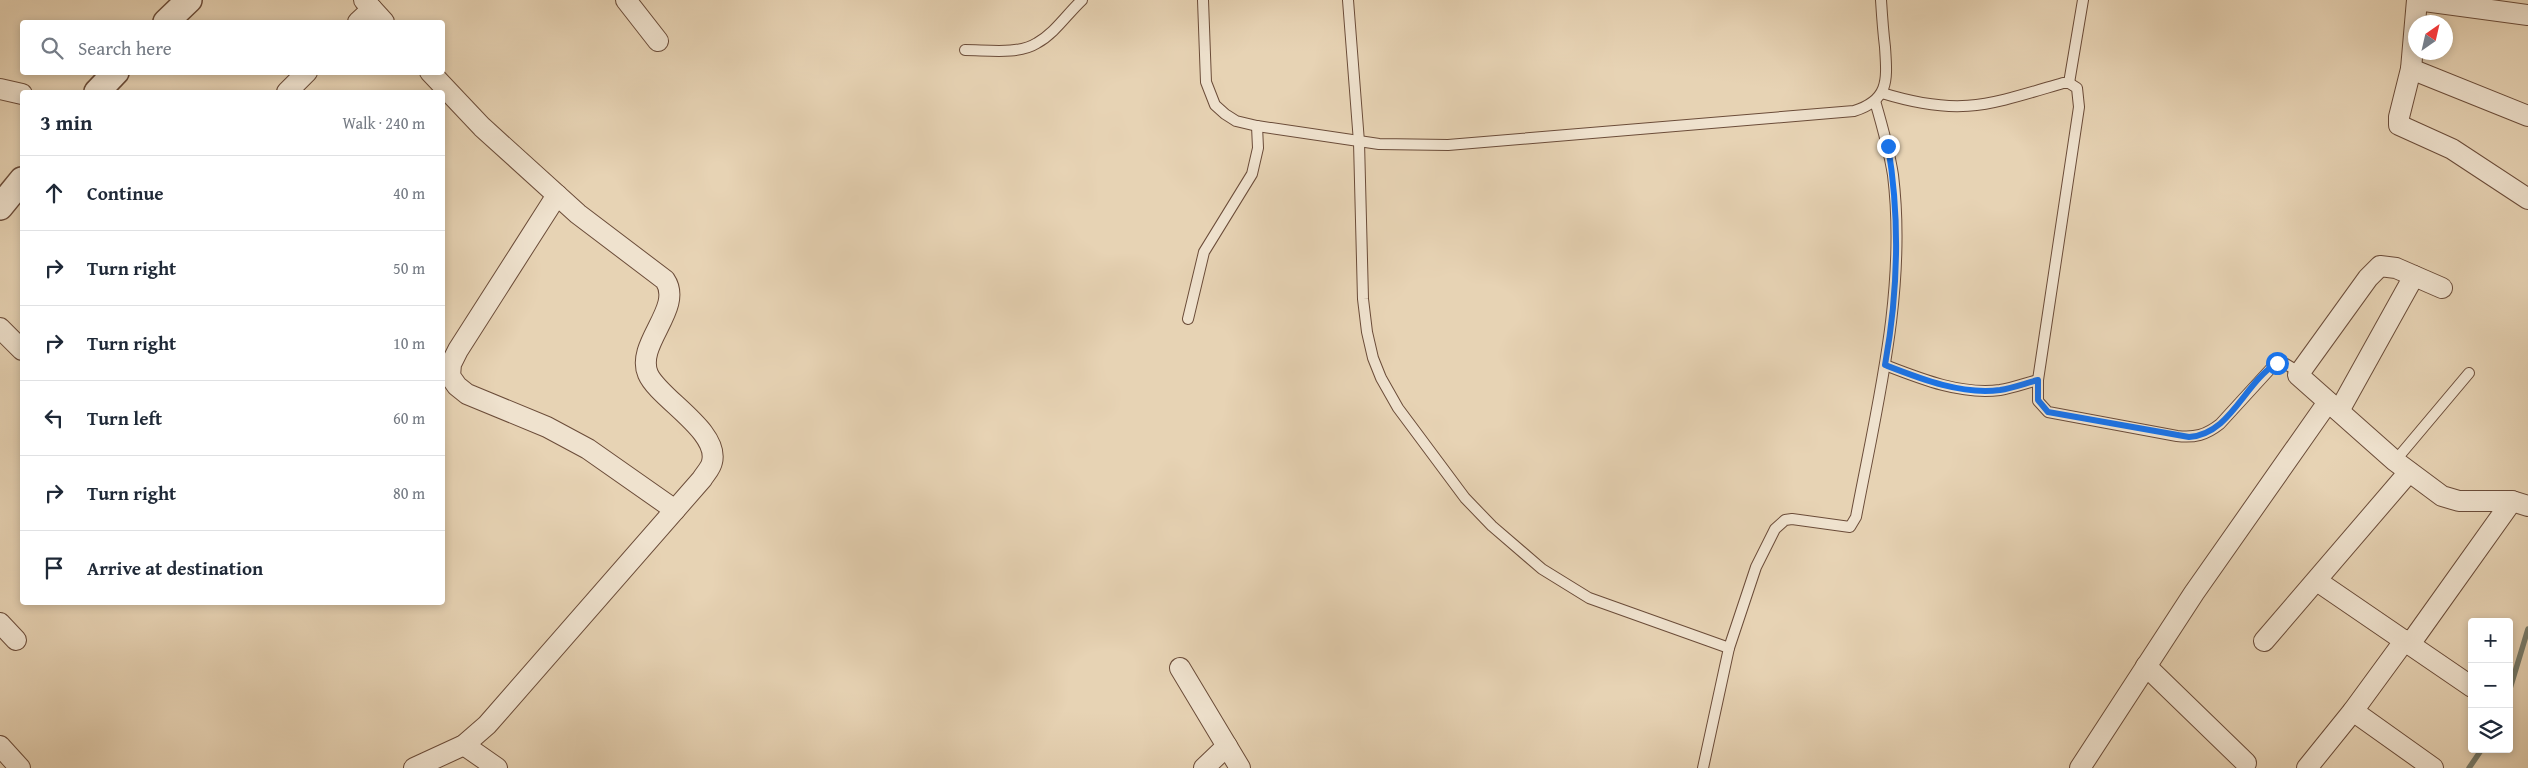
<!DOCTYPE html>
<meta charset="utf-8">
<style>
:root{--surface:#fff;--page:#f6f6f7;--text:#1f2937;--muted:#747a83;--line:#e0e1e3}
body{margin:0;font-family:"Gentium Book Plus",serif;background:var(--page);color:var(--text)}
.controls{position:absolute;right:15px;bottom:15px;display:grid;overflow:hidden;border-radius:5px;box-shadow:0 2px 8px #0003}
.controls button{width:45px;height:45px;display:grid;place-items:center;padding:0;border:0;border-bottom:1px solid var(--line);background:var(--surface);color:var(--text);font:25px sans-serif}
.compass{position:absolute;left:2408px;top:15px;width:45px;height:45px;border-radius:50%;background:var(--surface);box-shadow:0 2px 8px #0003;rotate:34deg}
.stop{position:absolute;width:15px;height:15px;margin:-11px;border:4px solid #1a73e8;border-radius:50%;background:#fff}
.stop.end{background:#1a73e8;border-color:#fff;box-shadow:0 1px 5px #0008}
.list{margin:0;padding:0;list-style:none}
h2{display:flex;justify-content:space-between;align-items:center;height:65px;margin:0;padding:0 20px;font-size:21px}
h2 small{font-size:16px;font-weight:400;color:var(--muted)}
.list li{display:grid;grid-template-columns:32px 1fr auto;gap:15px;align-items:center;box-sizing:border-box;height:75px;padding:0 20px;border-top:1px solid var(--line)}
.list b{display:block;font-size:19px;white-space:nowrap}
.list em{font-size:16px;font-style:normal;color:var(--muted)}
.icon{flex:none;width:28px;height:28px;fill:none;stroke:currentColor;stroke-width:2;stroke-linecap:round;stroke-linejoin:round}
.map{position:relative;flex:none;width:2528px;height:768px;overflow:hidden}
.search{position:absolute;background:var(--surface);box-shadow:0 2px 8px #0003;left:20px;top:20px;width:425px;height:55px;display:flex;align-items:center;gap:12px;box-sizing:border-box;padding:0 18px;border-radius:5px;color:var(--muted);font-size:19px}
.panel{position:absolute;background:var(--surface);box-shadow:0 2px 8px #0003;left:20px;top:90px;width:425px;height:515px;border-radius:5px}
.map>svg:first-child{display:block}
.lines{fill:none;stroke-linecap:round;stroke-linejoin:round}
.stream{stroke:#767b6b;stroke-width:5.5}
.service-casing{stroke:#6b4c39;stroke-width:12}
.minor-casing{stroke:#6b4c39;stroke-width:22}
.tertiary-casing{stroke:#6b4c39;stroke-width:28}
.service{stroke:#efe2ce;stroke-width:10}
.minor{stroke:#efe2ce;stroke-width:20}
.tertiary{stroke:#efe2ce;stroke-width:25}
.route{stroke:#1a73e8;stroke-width:6}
</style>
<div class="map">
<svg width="2528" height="768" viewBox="0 0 2528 768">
<rect width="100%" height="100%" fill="#e7d3b4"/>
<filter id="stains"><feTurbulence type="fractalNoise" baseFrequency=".004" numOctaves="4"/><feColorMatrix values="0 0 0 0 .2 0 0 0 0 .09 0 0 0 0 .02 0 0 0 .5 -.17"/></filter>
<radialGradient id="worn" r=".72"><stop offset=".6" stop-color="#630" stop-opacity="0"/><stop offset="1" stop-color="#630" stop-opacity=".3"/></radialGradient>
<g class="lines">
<g class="stream">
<polyline points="2509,692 2528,629"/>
<polyline points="2469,768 2482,749"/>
</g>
<defs>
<g id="service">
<path d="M1203,0L1206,82L1215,105L1225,114L1236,121L1257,126L1379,144L1448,145L1854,111C1890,100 1887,79 1885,47C1883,31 1882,16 1881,0"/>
<polyline points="1348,0 1359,142 1363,299 1367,332 1373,358 1381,378 1398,408 1465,498 1492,526 1542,569 1589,598 1729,648"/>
<path d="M965,50C987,50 1018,55 1037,43C1055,33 1067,14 1082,0"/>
<polyline points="2069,83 2083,0"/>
<path d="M1882,93C1960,117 1988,105 2063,83H2069L2077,88L2079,107L2038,380V401L2048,412L2177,436C2195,438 2206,435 2220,424L2274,365L2284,363L2299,372"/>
<polyline points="1188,319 1204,252 1252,174 1258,148 1257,126"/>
<path d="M1885,365C1921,379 1961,395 2000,390C2013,388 2026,383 2038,380"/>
<polyline points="2395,461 2469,373"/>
<path d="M1703,768L1729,648L1756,567L1775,529L1785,520L1792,519L1850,527L1856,517C1877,405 1907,290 1893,175C1889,150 1882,125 1875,101"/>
</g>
<g id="minor">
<polyline points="364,0 384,22"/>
<polyline points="626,0 658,41"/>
<polyline points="2417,0 2411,69 2399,117 2399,125 2452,149 2528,199"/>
<polyline points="2417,0 2528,15"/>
<polyline points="358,22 372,9"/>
<polyline points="2411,69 2528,116"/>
<polyline points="0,89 22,94"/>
<polyline points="287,92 307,72"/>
<polyline points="557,195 458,350 451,364 450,376 457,386 467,394 547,427 588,449 675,510"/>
<polyline points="2442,288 2396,268 2380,266 2368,278 2298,375 2395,461 2442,496 2459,501 2512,501 2528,506"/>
<polyline points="0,328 22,350"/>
<polyline points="2339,411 2414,276"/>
<polyline points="2317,581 2472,687"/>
<polyline points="0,623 16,640"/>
<polyline points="2264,641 2409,472"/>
<polyline points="2410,644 2512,501"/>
<polyline points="2146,666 2246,763"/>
<polyline points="1180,668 1240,768"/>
<polyline points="2353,711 2433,768"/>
<polyline points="464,745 497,768"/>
<polyline points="0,746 20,768"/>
<path d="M414,768L464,745L487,725L702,479C705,474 711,468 712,462C720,431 658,398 648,374C635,344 684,308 665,280L578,214L482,127L430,72"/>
<polyline points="1204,768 1227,746"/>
<polyline points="2080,768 2194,593 2328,402"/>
<polyline points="2307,768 2353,711 2405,640"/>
</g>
<g id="tertiary">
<polyline points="166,22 189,0"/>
<polyline points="97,92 116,72"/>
<polyline points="0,207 22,180"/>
</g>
</defs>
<use href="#service" class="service-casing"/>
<use href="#minor" class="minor-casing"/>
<use href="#tertiary" class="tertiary-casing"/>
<use href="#service" class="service"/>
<use href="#minor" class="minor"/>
<use href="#tertiary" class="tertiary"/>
</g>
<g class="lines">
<path class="route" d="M1888,146C1900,218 1898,293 1885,365C1921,379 1961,395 2000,390C2013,388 2026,383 2038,380V400L2048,412L2189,437C2231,434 2244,383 2277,363"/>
</g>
<rect width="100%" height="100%" filter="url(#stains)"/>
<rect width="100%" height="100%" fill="url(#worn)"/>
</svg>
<div class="controls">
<button>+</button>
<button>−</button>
<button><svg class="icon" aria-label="layers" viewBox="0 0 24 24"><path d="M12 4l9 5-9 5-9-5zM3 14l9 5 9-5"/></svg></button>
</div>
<svg class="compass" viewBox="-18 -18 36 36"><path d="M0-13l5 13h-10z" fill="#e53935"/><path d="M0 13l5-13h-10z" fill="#747a83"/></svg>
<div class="stop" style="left:2277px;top:363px"></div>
<div class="stop end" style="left:1888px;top:146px"></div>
<div class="search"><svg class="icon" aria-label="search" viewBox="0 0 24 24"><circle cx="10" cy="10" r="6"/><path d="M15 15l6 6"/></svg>Search here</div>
<section class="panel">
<h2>3 min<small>Walk · 240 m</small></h2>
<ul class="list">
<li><svg class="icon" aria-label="ahead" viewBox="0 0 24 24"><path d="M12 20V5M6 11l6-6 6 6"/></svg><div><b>Continue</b></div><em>40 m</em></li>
<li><svg class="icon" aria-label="right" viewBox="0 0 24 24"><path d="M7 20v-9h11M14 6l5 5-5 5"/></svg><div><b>Turn right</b></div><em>50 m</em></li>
<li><svg class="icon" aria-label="right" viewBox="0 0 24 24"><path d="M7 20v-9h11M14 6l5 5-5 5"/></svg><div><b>Turn right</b></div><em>10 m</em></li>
<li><svg class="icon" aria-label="left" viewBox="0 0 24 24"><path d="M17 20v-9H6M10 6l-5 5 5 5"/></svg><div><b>Turn left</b></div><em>60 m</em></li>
<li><svg class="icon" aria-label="right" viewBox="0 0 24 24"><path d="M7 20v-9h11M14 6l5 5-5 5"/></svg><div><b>Turn right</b></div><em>80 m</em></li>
<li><svg class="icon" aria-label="arrive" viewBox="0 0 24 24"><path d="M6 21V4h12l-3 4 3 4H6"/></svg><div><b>Arrive at destination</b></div></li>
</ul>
</section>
</div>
